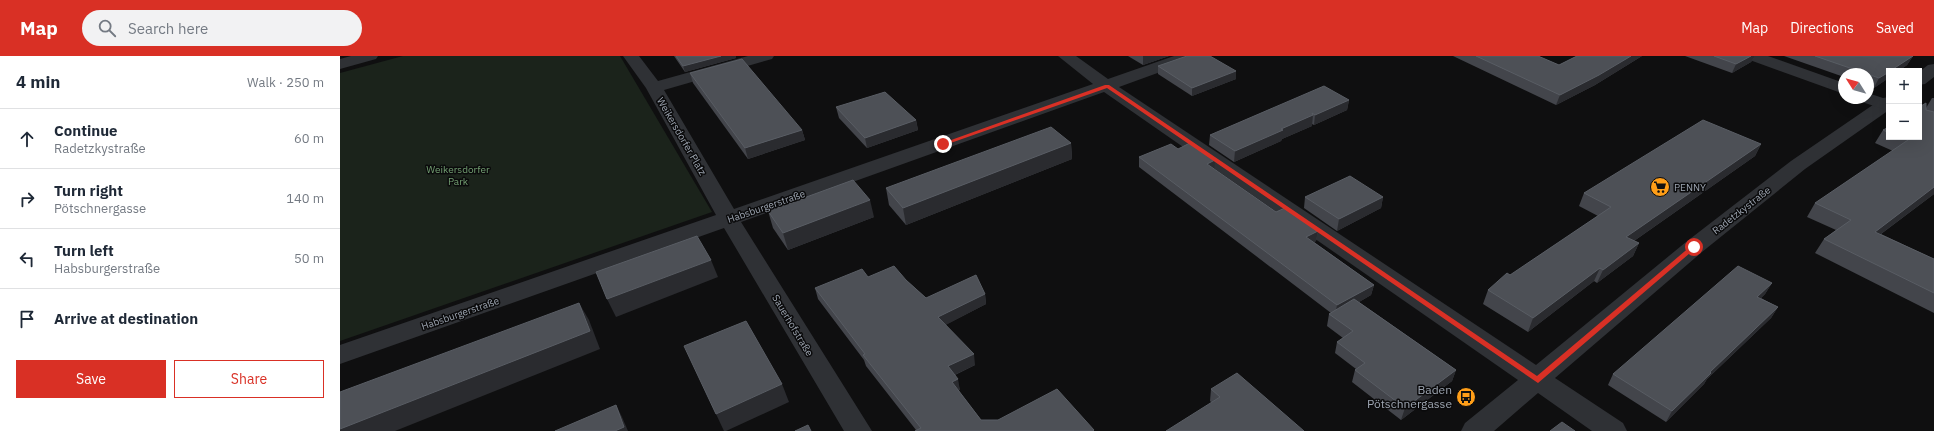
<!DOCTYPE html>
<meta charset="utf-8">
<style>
:root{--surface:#fff;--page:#f2f2f3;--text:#1f2937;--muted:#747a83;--line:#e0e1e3;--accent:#d93025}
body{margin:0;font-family:"IBM Plex Sans",sans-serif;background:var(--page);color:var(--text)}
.controls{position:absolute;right:12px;top:12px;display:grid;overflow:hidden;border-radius:0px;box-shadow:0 4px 16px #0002}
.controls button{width:36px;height:36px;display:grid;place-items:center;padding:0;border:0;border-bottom:1px solid var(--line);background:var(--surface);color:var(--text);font:20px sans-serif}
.compass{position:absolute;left:1498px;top:12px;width:36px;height:36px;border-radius:50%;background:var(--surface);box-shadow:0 4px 16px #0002;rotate:307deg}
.stop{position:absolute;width:12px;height:12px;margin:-9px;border:3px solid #d93025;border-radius:50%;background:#fff}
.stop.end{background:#d93025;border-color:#fff;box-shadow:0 1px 4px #0008}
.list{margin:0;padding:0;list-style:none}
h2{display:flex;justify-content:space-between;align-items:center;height:52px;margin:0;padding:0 16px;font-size:17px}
h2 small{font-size:13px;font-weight:400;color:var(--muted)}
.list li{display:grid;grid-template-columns:26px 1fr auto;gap:12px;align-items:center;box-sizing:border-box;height:60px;padding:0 16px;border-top:1px solid var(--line)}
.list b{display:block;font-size:15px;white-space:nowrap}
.list p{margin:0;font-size:13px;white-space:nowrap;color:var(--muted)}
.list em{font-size:13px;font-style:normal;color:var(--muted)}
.actions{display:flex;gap:8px;padding:12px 16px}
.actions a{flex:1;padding:9px 0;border:1px solid var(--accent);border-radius:0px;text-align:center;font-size:14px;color:var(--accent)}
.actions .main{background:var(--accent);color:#fff}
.icon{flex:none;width:22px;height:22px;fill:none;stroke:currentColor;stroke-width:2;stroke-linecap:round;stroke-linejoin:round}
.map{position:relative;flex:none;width:1594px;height:375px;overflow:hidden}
header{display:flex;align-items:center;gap:24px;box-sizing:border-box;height:56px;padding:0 20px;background:var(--accent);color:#fff}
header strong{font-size:19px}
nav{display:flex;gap:22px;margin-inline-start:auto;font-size:14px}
.search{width:280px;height:36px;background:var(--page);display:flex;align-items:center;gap:10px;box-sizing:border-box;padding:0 14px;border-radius:22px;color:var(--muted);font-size:15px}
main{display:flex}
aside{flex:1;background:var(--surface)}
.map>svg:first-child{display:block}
.green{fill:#1b231b}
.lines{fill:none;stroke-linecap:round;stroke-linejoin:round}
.minor{fill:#2f3135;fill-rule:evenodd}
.tertiary{fill:#2f3135;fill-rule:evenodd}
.wall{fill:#43454b}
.shaded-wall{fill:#2a2b2f}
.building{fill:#4d5056;stroke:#595d64}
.route{fill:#d93025}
.labels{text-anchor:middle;stroke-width:3;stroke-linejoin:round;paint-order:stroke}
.street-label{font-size:10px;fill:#9ea6b2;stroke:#0a0a0b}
.park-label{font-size:10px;fill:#74a073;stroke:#0a0a0b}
.poi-label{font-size:10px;fill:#9ea6b2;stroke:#0a0a0b;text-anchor:start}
.near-poi-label{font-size:12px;fill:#9ea6b2;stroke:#0a0a0b;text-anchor:end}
</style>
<header>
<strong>Map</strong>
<div class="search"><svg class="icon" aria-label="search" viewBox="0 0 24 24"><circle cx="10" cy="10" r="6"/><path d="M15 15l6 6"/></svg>Search here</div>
<nav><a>Map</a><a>Directions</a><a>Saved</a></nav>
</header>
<main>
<aside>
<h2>4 min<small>Walk · 250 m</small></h2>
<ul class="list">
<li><svg class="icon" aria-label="ahead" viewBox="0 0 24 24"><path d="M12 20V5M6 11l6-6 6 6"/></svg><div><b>Continue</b><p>Radetzkystraße</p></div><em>60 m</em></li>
<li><svg class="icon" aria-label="right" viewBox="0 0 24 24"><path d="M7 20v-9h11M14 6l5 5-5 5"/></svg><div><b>Turn right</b><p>Pötschnergasse</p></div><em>140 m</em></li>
<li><svg class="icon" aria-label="left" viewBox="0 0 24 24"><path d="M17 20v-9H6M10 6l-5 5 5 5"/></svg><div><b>Turn left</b><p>Habsburgerstraße</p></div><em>50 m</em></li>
<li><svg class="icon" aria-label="arrive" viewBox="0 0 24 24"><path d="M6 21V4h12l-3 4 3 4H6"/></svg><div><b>Arrive at destination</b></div></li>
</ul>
<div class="actions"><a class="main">Save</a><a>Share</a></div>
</aside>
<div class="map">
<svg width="1594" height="375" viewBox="0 0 1594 375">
<rect width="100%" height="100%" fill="#0f0f10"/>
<polygon class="green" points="63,0 280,0 372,156 0,285 0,17"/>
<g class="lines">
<g class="minor">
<polygon points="11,0 38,0 36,3 0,13 0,3"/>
<polygon points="283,0 299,0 318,25 408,0 434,0 432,3 324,34 394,153 753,28 718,0 736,0 768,23 834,0 858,0 856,3 779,31 1196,309 1346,186 1451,105 1543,42 1549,41 1549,54 1465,113 1362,196 1215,322 1283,367 1287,375 1252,375 1198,337 1154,375 1121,375 1125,367 1178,324 764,36 401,166 532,375 504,375 384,172 0,308 0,289 376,159 306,32"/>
<polygon points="1594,8 1594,21 1585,28 1579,29 1579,16 1588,9"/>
</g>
<g class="tertiary">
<polygon points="1405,0 1428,0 1504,27 1504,38 1407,3"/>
<polygon points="1528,37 1549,44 1549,55 1522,46 1519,42 1528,42"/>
</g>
</g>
<g class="wall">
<polygon points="334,0 396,0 396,2 345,16"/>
<polygon points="788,0 829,0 803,9"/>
<polygon points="1113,0 1198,0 1219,9 1237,0 1302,0 1255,29 1216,49"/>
<polygon points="1345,0 1415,0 1411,6 1392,17"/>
<polygon points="1444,0 1573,0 1567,9 1534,32 1528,30 1528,18 1504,18 1504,21"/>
<polygon points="818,10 896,23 852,40 818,18"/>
<polygon points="350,17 462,74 465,84 408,103 353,27"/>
<polygon points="1592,42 1594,42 1594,138 1541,178 1594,203 1594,257 1475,197 1484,183 1496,174 1467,161 1475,147 1553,95 1535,87 1543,74 1549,71 1549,81 1579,81 1586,52"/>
<polygon points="1009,44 1007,54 974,69 972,68 972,70 942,83 941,85 894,106 869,89 870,79"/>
<polygon points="496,51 576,64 578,74 527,92 499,62"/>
<polygon points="731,87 732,103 566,169 549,149 546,132"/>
<polygon points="1421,88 1415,100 1294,185 1299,187 1293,200 1257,227 1254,225 1188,276 1143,248 1148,234 1258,160 1239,150 1244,137"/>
<polygon points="799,101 874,113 936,156 978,175 976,185 974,186 1034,229 1031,239 1019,246 1116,314 1112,325 1061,364 1012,326 1015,314 1016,313 995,297 997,286 1003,282 987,270 989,258 991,257 799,111"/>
<polygon points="965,141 1043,141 1041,152 997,175 964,152"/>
<polygon points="428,155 534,161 448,194 433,172"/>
<polygon points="528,221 566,224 586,242 645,238 646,248 605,269 635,309 615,319 620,334 618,334 641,364 754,374 754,375 575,375 576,374 526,310 524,304 478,243 475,232"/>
<polygon points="1432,227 1425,238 1421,242 1438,251 1431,262 1367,323 1364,328 1326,366 1268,329 1273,318"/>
<polygon points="871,333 964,375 871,346 870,345"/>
</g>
<g class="shaded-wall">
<polygon points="381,0 396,0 396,2 345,16 343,10"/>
<polygon points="803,0 829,0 803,9"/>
<polygon points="1291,0 1302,0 1255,29 1216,49 1220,39"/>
<polygon points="1411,0 1415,0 1411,6 1392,17 1396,8"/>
<polygon points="1573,0 1567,9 1559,15 1550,15"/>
<polygon points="896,15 896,23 852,40 852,32"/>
<polygon points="1549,16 1549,22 1534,32 1539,22"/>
<polygon points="1009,44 1007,54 974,69 975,59"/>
<polygon points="973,59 972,70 942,83 941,85 894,106 895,95 941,73"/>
<polygon points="576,64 578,74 527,92 525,82"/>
<polygon points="462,74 465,84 408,103 405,92"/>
<polygon points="731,87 732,103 566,169 563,152"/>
<polygon points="1421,88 1415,100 1281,194 1286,181"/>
<polygon points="875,104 874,114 867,108"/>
<polygon points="1594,131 1594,138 1526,189 1535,176"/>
<polygon points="1043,141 1041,152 997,175 999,163"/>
<polygon points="530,144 534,161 448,194 443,177"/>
<polygon points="978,175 976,185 965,191 966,181"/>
<polygon points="1299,187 1293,200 1257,227 1263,214"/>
<polygon points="371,204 378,221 276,261 267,243"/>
<polygon points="1260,212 1254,225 1188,276 1193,262"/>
<polygon points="1432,227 1425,238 1411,252 1417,241"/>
<polygon points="1034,229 1031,239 995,260 997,249"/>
<polygon points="645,238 646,248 600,272 598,261"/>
<polygon points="239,247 249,264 260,293 55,375 0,375 0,373"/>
<polygon points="1438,251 1431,262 1367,323 1364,328 1326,366 1332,355 1370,316"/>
<polygon points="634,298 635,309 610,321 608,310"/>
<polygon points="1116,314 1112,325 1061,364 1065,352"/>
<polygon points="618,323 620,334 614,337 612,326"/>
<polygon points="442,328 449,346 386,375 384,375 376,358"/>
<polygon points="276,349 282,361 288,375 275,375"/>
</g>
<g class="building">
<polygon points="336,0 381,0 343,10"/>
<polygon points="847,0 870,0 896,15 852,32 818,10"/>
<polygon points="1136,0 1198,0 1219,9 1237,0 1291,0 1259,19 1220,39"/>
<polygon points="1374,0 1411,0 1396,8"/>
<polygon points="1475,0 1573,0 1550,15 1549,15 1549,16 1539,22"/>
<polygon points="402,3 462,74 405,92 350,17"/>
<polygon points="984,30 1009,44 975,59 972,57 973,59 941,73 943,74 895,95 870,79"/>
<polygon points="545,36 576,64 525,82 496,51"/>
<polygon points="1586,47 1586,54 1594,56 1594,131 1535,176 1594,203 1594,237 1484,183 1511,164 1475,147 1568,84 1560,81 1579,81 1579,51"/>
<polygon points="1363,64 1421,88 1286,181 1299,187 1263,214 1260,212 1193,262 1148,234 1167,217 1170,219 1271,151 1244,137"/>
<polygon points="711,71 731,87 563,152 546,132"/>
<polygon points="1549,71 1549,77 1543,74"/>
<polygon points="850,87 875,104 867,108 936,156 945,152 978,175 966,181 1034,229 997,249 799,101 831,88 838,93"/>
<polygon points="1010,120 1043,141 999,163 965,141"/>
<polygon points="513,124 530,144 443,177 428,155"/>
<polygon points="357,180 371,204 267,243 256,216"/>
<polygon points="554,210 566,224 586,242 636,219 645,238 598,261 634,298 608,310 618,323 612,326 641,364 658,364 717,333 754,374 753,375 575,375 581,372 523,299 525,298 475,232 522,213 528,221"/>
<polygon points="1398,210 1432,227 1417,241 1438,251 1370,316 1371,317 1332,355 1273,318"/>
<polygon points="1014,243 1116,314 1065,352 1015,314 1025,307 997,286 1013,275 989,258"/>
<polygon points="239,247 250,275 0,373 0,336"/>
<polygon points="406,265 442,328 376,358 344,290"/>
<polygon points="897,317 964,375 826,375 880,341 871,333"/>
<polygon points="276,349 284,371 275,375 215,375"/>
<polygon points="1222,366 1235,375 1210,375"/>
<polygon points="468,369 471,375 455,375"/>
</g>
<polygon class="route" points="765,29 769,29 1197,320 1351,190 1357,191 1198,327 767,32 605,89 600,88"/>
<defs>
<symbol id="supermarket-disc" viewBox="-11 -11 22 22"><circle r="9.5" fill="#ff9e18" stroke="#0a0a0b"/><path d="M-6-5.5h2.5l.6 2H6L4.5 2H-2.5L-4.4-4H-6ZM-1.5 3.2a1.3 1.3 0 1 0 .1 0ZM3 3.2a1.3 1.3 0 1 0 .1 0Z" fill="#111"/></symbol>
<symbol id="bus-disc" viewBox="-11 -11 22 22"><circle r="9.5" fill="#ff9e18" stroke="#0a0a0b"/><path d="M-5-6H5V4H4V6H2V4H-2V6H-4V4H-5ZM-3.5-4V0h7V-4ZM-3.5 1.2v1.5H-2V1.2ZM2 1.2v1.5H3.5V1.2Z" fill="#111"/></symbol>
</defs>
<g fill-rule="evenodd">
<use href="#supermarket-disc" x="1309" y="120" width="22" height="22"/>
<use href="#bus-disc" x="1115" y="330" width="22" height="22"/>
</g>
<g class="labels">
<g class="street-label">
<text transform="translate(342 80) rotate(60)" y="4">Weikersdorfer Platz</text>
<text transform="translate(426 150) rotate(-19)" y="4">Habsburgerstraße</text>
<text transform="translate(1401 154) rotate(-38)" y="4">Radetzkystraße</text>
<text transform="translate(120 257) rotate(-19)" y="4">Habsburgerstraße</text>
<text transform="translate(453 269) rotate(59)" y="4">Sauerhofstraße</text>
</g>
<g class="park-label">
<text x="118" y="117">Weikersdorfer<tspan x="118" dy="12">Park</tspan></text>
</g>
<g class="poi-label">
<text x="1334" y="135">PENNY</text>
</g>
<g class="near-poi-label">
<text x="1112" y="338">Baden<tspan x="1112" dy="14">Pötschnergasse</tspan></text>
</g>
</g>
</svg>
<div class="controls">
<button>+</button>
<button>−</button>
</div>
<svg class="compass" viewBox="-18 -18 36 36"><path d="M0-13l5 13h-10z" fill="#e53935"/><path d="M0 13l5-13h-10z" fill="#747a83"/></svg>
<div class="stop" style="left:1354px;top:191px"></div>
<div class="stop end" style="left:603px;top:88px"></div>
</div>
</main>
